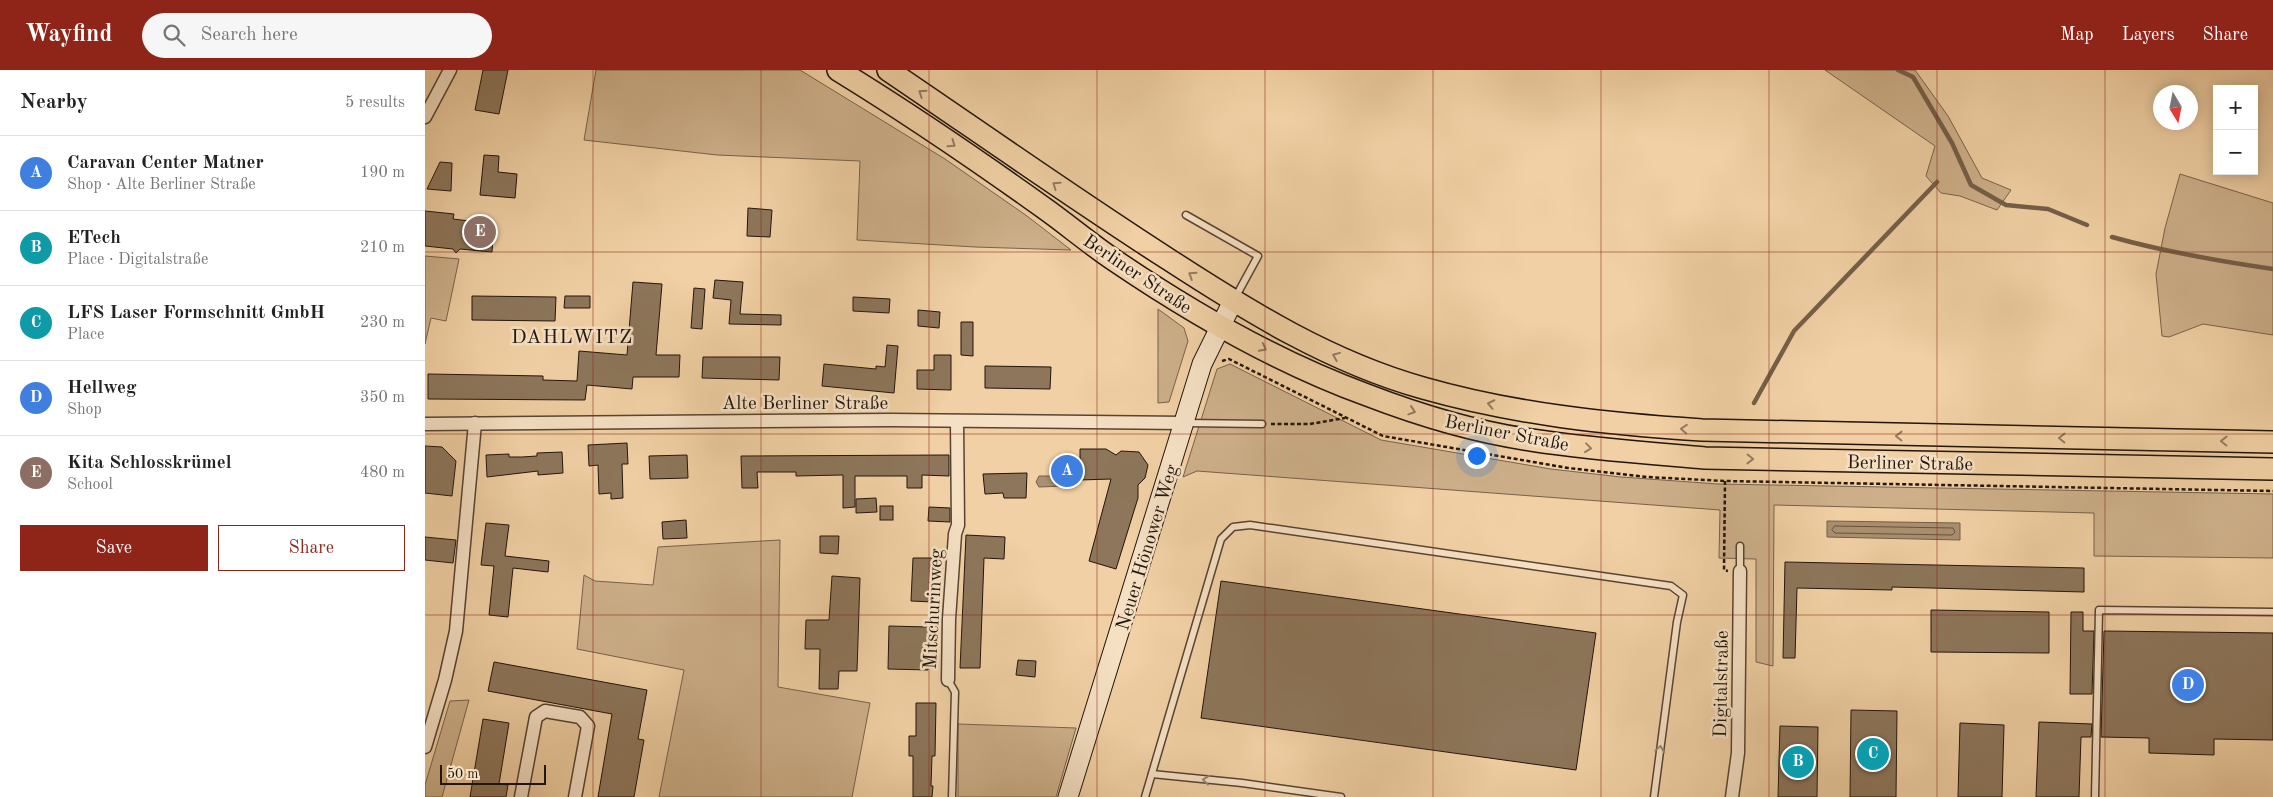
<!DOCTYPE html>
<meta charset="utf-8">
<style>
:root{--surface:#fff;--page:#f6f6f6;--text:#222;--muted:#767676;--line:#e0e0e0;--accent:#8f2418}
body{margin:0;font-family:"Old Standard TT",serif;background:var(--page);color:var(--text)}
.controls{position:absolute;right:15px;top:15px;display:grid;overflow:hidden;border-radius:0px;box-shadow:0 2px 12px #0003}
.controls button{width:45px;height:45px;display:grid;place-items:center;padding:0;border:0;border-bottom:1px solid var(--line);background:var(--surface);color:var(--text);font:25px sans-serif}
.compass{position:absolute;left:1728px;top:15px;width:45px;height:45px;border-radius:50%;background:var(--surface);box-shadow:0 2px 12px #0003;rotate:170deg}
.scale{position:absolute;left:15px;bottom:12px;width:106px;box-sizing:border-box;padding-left:5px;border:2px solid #22150c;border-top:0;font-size:14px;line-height:18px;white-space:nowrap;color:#22150c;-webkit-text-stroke:4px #f5e0c4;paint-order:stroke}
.you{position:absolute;left:1051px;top:385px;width:18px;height:18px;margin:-12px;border:4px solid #fff;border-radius:50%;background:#1a73e8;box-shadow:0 0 0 8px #1a73e833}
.badge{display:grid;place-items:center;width:32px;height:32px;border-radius:50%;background:var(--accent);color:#fff;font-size:16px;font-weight:700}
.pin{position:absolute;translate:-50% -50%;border:2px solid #fff;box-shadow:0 1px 5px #0006}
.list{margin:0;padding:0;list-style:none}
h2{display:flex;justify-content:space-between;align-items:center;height:65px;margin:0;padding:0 20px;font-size:21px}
h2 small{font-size:16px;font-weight:400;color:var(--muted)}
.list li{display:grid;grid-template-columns:32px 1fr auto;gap:15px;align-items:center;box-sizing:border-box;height:75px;padding:0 20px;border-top:1px solid var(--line)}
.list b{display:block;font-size:19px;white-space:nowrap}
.list p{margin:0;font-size:16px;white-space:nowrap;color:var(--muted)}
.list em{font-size:16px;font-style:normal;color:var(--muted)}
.actions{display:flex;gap:10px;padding:15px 20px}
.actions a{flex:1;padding:11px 0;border:1px solid var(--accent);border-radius:0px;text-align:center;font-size:18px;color:var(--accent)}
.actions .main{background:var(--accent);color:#fff}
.icon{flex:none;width:28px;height:28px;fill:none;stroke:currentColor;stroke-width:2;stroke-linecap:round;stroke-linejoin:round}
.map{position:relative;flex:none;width:1848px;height:727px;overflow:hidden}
header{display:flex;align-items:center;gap:30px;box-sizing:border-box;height:70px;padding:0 25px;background:var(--accent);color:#fff}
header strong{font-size:24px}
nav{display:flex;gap:28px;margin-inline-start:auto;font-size:18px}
.search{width:350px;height:45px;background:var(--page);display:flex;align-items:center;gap:12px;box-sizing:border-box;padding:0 18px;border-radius:28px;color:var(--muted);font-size:19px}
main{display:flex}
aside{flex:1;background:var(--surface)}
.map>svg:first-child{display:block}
.green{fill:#cdb08a;stroke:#78624b}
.water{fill:#aa9070;stroke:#745f48}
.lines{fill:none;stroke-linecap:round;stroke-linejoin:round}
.shore{stroke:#66523e;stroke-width:1}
.stream{stroke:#745f48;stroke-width:4.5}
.building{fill:#8d765b;stroke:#22150c}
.service-casing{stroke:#564432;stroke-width:9}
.minor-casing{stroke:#564432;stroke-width:15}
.secondary-casing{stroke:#22150c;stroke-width:21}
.primary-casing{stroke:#22150c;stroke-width:24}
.path{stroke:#22150c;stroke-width:2.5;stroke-dasharray:4 2.5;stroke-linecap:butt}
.service{stroke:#f5e0c4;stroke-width:6}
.minor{stroke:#f5e0c4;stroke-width:12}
.secondary{stroke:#f5e0c4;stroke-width:19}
.primary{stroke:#f0d0a4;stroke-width:21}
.oneway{stroke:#937c60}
.oneway2{stroke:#968571}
.grid{fill:none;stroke:#8f2418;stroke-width:1;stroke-opacity:0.55}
.labels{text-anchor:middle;stroke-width:5;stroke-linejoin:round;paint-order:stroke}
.street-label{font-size:19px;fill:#22150c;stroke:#f5e0c4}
.neighbourhood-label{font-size:20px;letter-spacing:1px;fill:#22150c;stroke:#f5e0c4}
</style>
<header>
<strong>Wayfind</strong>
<div class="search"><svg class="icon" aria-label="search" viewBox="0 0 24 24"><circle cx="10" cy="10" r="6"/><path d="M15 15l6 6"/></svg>Search here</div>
<nav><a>Map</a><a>Layers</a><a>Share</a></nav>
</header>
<main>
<aside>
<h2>Nearby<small>5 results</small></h2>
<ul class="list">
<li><span class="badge" style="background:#3f7fe0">A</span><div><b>Caravan Center Matner</b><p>Shop · Alte Berliner Straße</p></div><em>190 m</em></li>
<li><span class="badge" style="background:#0f9aa8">B</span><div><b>ETech</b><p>Place · Digitalstraße</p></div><em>210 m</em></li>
<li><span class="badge" style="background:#0f9aa8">C</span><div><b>LFS Laser Formschnitt GmbH</b><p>Place</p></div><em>230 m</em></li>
<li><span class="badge" style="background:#3f7fe0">D</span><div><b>Hellweg</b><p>Shop</p></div><em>350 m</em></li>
<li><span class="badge" style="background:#8d6e63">E</span><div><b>Kita Schlosskrümel</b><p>School</p></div><em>480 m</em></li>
</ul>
<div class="actions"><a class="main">Save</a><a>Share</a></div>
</aside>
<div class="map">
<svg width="1848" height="727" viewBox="0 0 1848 727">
<rect width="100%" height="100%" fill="#f0d0a4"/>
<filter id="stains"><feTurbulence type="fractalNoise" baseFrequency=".004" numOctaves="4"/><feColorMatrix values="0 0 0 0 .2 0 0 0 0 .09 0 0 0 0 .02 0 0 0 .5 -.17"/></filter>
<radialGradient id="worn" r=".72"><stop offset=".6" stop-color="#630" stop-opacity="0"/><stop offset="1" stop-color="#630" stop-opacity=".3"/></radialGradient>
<g class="green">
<polygon points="171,0 375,0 520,89 602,146 646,180 550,177 432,170 435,91 292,85 159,70"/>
<polygon points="1400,0 1490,0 1523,46 1557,108 1586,120 1572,140 1535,126 1516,123 1501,106 1510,76"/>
<polygon points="1755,104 1848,133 1848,265 1778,254 1744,267 1737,266 1731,204 1740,158"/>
<polygon points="0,186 34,189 21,251 6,248 0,274"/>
<polygon points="733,239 759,258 763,271 744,332 733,333"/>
<polygon points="805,294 956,370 1126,399 1196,407 1293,414 1848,424 1848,488 1669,486 1669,443 1349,435 1348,596 1331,592 1331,489 1294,488 1295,440 772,401 758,407 792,299"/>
<polygon points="355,470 353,617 445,633 427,727 234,727 259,600 152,579 159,505 170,511 228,515 233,477"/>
<polygon points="44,630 17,727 0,727 0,715 25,631"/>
<polygon points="533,654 651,658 631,727 533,727"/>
</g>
<g class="water">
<polygon points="614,406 638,406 639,416 614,417 611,412"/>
<polygon points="1402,451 1535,453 1535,470 1402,467"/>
</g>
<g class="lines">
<polygon class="shore" points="1410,456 1528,458 1530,462 1527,465 1410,463 1407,460"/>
<g class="stream">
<polyline points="1473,0 1488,7 1527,73 1546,115 1581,135 1623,139 1662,155"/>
<path d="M1687,167C1740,182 1793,191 1848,199"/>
<polyline points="1329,333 1369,261 1512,112"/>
</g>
</g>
<g class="building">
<polygon points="58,0 83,0 74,44 50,40"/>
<polygon points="59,85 74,86 73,102 92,104 90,128 55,125"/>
<polygon points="15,92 27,93 26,121 2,119"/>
<polygon points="323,138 347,140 345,167 322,166"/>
<polygon points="0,141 29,144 28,149 53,152 59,158 61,168 68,168 67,182 35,179 31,183 28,179 0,176"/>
<polygon points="290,210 318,212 315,244 356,245 356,255 304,254 306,230 288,228"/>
<polygon points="208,212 237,214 231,285 255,285 254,307 208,307 207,319 162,315 160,330 3,329 3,304 118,306 118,310 152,311 154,281 202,285"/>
<polygon points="269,218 280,219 277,259 266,258"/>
<polygon points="47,226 131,227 130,251 47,250"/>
<polygon points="140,226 165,226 165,238 139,238"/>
<polygon points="428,227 465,229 464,243 428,241"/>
<polygon points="493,240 515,242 514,258 493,256"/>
<polygon points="536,252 548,252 548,286 536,285"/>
<polygon points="462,275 473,276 469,323 397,316 399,294 451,299 451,296 460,297"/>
<polygon points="509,285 526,285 526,320 492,319 492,300 509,300"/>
<polygon points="278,287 355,287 354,310 277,308"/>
<polygon points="560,296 626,297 625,319 560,318"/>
<polygon points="202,373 203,394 197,394 198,428 186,429 186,423 174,424 173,395 164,396 163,375"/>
<polygon points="0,376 17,377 31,391 27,426 0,423"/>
<polygon points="655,379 681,379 691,385 696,381 714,382 723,395 720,408 713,415 713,428 691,499 664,491 686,409 655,410"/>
<polygon points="137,382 138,403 113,405 113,401 62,407 61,385 84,384 84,387 97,387 112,386 112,383"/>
<polygon points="262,385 263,408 225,409 224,386"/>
<polygon points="524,385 524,406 497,405 497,418 482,418 482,406 430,406 430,437 418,438 418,405 371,406 371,402 332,402 333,418 317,418 316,386"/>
<polygon points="602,403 601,428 579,428 578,423 560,424 558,404"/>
<polygon points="451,428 452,442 431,443 431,429"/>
<rect x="455" y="436" width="13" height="14"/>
<polygon points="504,437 525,438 525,452 503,451"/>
<polygon points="261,450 262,468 238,469 237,452"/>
<polygon points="61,453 84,455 80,486 124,491 123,502 88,498 83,547 64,545 69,496 56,495"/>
<polygon points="541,465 580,467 579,489 559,488 555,598 535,598"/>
<polygon points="395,466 414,466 413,484 395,483"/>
<polygon points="0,467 31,470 28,493 0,490"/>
<polygon points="488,488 509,488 508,532 486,531"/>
<polygon points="1360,492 1659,498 1659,522 1467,517 1467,520 1372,518 1370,588 1358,588"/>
<polygon points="407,506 435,508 432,601 414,601 413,619 394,619 395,579 380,579 381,550 404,550"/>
<polygon points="796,511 1171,563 1151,700 776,648"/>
<polygon points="1506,540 1624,542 1624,583 1506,582"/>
<polygon points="1646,542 1658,542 1658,561 1669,561 1667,624 1645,624"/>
<polygon points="464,556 504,557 503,600 463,599"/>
<polygon points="1679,561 1848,563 1848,670 1789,669 1789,685 1724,683 1724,668 1676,667"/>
<polygon points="593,590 611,591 610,607 591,605"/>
<polygon points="69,592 222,620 213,669 219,670 209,727 173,727 187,644 63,621"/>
<polygon points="491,633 511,633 510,686 507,686 506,716 508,716 507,727 488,727 488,686 484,686 484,666 491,666"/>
<polygon points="1426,640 1472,641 1471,727 1425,727"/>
<polygon points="58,649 84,653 74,714 83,715 81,727 45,727"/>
<polygon points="1614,652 1667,654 1666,667 1656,667 1654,727 1611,727"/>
<polygon points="1535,653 1579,655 1577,727 1533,727"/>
<polygon points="1355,656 1393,657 1392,727 1353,727"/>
</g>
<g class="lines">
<defs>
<g id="service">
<polyline points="761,145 833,186 810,228"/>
<polyline points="761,353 837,354"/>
<polyline points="1315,476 1315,501"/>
<polyline points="523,610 530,622 527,727"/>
<polyline points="727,704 817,713 916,727"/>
<polyline points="720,727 796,469 808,457 825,455 1246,516 1258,525 1252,552 1229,727"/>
<polyline points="1670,727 1674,540 1848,542"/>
</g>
<g id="minor">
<polyline points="0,47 25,0"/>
<polyline points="0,354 466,350 760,353"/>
<polyline points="523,610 524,549 530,464 533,455 532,351"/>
<polyline points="0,677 20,610 31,561 50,353"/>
<polyline points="96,727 111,647 120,641 155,647 163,656 150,727"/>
<polyline points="1307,727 1313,683 1315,501"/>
</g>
<polyline id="secondary" points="643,727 777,294 808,231"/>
<g id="primary">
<path d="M413,0C483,43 552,90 619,138C643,155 665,174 689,190C767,243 854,293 942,325C994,345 1050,362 1106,370C1164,379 1222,383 1280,388L1848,399"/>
<path d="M463,0C556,63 648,128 743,189C823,241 905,292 998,318C1089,344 1183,354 1277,360L1848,372"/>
</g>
</defs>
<use href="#service" class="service-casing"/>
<use href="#minor" class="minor-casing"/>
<use href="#secondary" class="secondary-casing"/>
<use href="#primary" class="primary-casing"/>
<g class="path">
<polyline points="797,291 804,289 958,366 1143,398 1222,407 1300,411 1848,421"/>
<polyline points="846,354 885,354 920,348"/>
<polyline points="1300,411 1299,500 1303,501"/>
</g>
<use href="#service" class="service"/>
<use href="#minor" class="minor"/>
<use href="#secondary" class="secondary"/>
<use href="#primary" class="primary"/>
</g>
<defs><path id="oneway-chevron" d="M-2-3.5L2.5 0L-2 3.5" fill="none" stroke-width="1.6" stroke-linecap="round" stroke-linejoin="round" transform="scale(1.25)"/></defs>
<g class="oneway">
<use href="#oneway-chevron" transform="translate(497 23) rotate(-146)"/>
<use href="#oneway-chevron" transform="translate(527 74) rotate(35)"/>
<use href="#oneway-chevron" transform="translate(631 115) rotate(-145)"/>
<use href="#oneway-chevron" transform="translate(767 205) rotate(-147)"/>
<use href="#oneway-chevron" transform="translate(838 278) rotate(27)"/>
<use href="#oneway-chevron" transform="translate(911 286) rotate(-158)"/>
<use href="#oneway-chevron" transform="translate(1066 334) rotate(-168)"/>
<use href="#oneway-chevron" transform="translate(987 341) rotate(18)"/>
<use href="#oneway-chevron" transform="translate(1259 359) rotate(-176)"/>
<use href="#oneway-chevron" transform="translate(1474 366) rotate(-179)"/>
<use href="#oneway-chevron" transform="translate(1637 368) rotate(-179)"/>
<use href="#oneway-chevron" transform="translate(1799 371) rotate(-179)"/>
<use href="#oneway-chevron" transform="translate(1163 378) rotate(7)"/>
<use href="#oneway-chevron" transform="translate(1325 389) rotate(1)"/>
</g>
<g class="oneway2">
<use href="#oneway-chevron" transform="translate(1235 679) rotate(-82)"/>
<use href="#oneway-chevron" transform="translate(781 710) rotate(-174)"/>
</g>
<path class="grid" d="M168,0V727M336,0V727M504,0V727M672,0V727M840,0V727M1008,0V727M1176,0V727M1344,0V727M1512,0V727M1680,0V727M0,182H1848M0,364H1848M0,545H1848"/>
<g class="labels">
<g class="street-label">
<text transform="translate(713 203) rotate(34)" y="7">Berliner Straße</text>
<text x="380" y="339">Alte Berliner Straße</text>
<text transform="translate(1082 362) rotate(11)" y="7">Berliner Straße</text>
<text transform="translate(1485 392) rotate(1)" y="7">Berliner Straße</text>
<text transform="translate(721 477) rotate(-73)" y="7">Neuer Hönower Weg</text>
<text transform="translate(507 539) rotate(-87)" y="7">Mitschurinweg</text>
<text transform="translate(1295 614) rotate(-89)" y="7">Digitalstraße</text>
</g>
<g class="neighbourhood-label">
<text x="147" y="273">DAHLWITZ</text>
</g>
</g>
<rect width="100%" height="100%" filter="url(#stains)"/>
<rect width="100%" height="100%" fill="url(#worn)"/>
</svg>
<div class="controls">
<button>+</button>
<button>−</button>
</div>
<svg class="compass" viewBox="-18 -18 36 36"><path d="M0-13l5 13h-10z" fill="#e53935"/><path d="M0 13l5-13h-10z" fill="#767676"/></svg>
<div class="scale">50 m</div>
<div class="you"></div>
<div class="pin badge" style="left:642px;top:401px;background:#3f7fe0">A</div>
<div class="pin badge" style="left:1373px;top:692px;background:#0f9aa8">B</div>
<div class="pin badge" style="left:1448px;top:684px;background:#0f9aa8">C</div>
<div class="pin badge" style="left:1763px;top:615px;background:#3f7fe0">D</div>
<div class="pin badge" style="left:55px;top:162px;background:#8d6e63">E</div>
</div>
</main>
